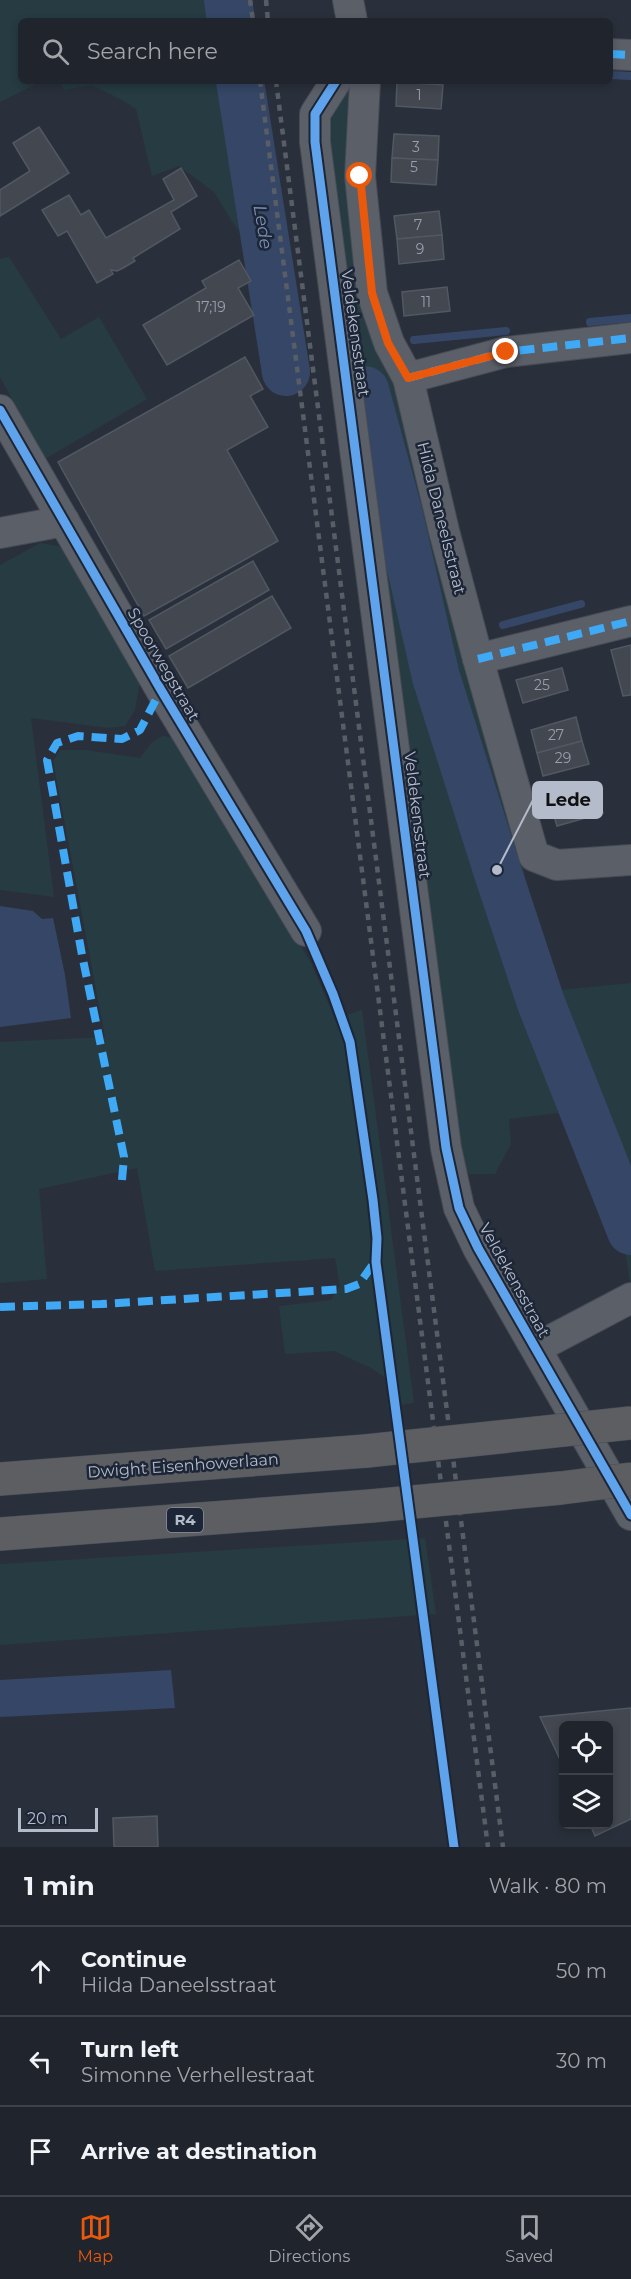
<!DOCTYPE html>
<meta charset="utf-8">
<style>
:root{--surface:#20242c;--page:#2d3038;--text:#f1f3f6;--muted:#a2a4a9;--line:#3d4148;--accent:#ea580c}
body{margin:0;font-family:Montserrat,sans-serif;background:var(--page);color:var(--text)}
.controls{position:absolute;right:18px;bottom:18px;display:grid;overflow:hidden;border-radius:9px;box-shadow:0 3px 9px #0003}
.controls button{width:54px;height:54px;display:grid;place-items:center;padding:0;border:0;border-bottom:2px solid var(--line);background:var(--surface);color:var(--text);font:30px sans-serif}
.scale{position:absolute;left:18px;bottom:15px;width:80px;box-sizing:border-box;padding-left:6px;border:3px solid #b4bccc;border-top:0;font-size:16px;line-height:21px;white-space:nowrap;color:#b4bccc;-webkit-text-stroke:4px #1d2636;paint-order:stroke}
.stop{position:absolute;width:18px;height:18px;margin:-14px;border:4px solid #ea580c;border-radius:50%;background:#fff}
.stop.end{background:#ea580c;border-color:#fff;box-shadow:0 2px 6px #0008}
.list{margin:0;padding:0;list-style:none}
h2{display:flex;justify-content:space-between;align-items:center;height:78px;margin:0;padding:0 24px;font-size:26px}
h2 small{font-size:20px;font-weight:400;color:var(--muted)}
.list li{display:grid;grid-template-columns:39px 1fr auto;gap:18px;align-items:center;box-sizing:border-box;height:90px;padding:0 24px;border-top:2px solid var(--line)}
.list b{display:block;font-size:22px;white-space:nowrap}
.list p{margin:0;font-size:20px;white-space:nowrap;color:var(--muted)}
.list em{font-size:20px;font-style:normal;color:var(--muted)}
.icon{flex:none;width:33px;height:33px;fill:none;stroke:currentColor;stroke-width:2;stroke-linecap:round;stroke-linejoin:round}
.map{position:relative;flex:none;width:631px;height:1847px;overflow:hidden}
.search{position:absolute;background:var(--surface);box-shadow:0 3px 9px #0003;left:18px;right:18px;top:18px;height:66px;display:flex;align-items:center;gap:15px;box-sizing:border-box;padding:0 21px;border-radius:9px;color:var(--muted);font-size:22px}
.sheet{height:348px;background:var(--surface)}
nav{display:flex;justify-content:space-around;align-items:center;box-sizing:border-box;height:84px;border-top:2px solid var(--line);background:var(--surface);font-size:16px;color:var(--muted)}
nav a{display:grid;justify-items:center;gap:3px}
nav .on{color:var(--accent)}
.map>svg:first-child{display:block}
.green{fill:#263b42}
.water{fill:#354666}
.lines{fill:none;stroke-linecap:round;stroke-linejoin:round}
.stream{stroke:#354666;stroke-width:8}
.river{stroke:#354666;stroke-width:48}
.building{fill:#424750;stroke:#525862;stroke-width:1.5}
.minor-casing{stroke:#474b54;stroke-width:32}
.highway-casing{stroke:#474c56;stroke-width:34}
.minor{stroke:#5b5f68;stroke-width:30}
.highway{stroke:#5c5e62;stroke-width:33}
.rail{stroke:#595e66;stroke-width:4.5;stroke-dasharray:6 6;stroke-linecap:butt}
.highway-bridge-casing{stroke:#474c56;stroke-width:34;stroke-linecap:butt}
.highway-bridge{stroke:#5c5e62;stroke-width:33}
.quiet{stroke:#3fa9f5;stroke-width:8;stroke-dasharray:15 8;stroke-linecap:butt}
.cycleway-casing{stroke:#1d2636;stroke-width:13}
.cycleway{stroke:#60a3ed;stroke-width:9}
.route{stroke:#ea580c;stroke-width:8}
.labels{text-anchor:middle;stroke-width:5;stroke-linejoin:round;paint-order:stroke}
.number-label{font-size:14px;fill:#989fad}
.shield{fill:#1d2636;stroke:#878f9f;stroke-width:1.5}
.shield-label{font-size:15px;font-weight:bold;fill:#b4bccc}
.street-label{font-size:16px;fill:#b4bccc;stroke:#1d2636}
.water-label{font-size:18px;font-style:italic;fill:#7a8fb5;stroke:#1d2636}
.leader{fill:none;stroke:#b4bccc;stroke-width:2}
.callout-dot{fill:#b4bccc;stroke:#1d2636;stroke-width:2}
.callout{fill:#b4bccc;stroke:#b4bccc;stroke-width:2}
.callout-label{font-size:18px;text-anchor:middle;font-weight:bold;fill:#111}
</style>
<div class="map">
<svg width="631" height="1847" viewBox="0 0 631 1847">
<rect width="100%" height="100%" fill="#2a303b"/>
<g class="green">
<polygon points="0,0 235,0 237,21 21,21 21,81 42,81 0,102"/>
<polygon points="60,81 244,81 272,327 266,331 258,255 233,223 214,192 179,166 152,176 136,109 124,101 92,85 64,90"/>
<polygon points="348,90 355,94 395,372 521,848 540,992 631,983 631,1291 606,1107 509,1119 511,1144 495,1174 469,1174 459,1160 322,135 335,97"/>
<polygon points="9,257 61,339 99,317 147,399 45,459 0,377 0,259"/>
<polygon points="40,543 58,546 70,555 141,676 135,710 125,726 108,728 31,718 54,897 0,890 0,565"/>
<polygon points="162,736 176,738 311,963 335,1019 362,1010 414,1403 387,1407 391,1393 387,1379 371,1368 334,1351 285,1354 279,1306 331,1300 340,1286 335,1258 155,1271 137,1168 39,1189 47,1279 0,1283 0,1042 105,1037 53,761 60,750 86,750 140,758 152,742"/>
<polygon points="425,1538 436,1614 0,1645 0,1564"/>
</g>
<g class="water">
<polygon points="0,906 33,911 42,919 53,918 65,975 71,1018 0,1027"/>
<polygon points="171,1670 175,1708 0,1717 0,1680"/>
</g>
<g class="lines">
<g class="stream">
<polyline points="610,75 631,76"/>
<polyline points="590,322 631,318"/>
<polyline points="414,340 506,331"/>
<polyline points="503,625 581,604"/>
</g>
<g class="river">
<polyline points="228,0 231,21"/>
<polyline points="240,81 286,372"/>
<polyline points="365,390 398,511 436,677 497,870 541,1003 631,1231"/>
</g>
</g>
<g class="building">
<polygon points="397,82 443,85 441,109 396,106"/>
<polygon points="39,127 69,173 0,216 0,190 30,171 13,143"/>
<polygon points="394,134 439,136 438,160 392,158"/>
<polygon points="392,158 438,160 436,185 391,182"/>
<polygon points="181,168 197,196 171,212 180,229 133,258 135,261 123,268 117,271 111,270 113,274 97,283 67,231 58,236 42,210 69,195 81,215 89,210 106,238 174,200 163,179"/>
<polygon points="439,211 442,235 397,239 394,216"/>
<polygon points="442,235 444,259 399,264 397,239"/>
<polygon points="239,260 251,281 238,288 254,315 167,365 143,325 206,288 202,281"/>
<polygon points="447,287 450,311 404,316 402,292"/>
<polygon points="245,357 263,389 250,396 268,427 227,450 278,541 144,616 58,462"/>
<polygon points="253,561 269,590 166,649 149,620"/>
<polygon points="272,596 291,628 188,688 169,656"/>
<polygon points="631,645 631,695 623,696 611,650"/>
<polygon points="562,668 568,690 523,703 516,680"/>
<polygon points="576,717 582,741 537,753 531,730"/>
<polygon points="582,741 589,764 543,776 537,753"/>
<polygon points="596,790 603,813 557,826 550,803"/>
<polygon points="631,1708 631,1819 595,1836 590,1824 608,1824 608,1726 564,1726 564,1768 540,1717"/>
<polygon points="157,1816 158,1847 114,1847 113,1818"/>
</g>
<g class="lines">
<defs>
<g id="minor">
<polyline points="348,0 352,21"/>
<polyline points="610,54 631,55"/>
<polyline points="336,81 315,114 315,142 446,1148 459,1208 478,1248 631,1515"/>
<polyline points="365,81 360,176 372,293 389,343 408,378 444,531 478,659 534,856 557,865 631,860"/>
<polyline points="408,378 506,352 631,338"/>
<polyline points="0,410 161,690 306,931"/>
<polyline points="0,533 64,521"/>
<polyline points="478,659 631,621"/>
<polyline points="536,1348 631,1298"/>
</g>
<g id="highway">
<polyline points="0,1479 366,1451"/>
<polyline points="0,1534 371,1506"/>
</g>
</defs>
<use href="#minor" class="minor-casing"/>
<use href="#highway" class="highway-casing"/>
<use href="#minor" class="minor"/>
<use href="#highway" class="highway"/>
<g class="rail">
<polyline points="250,0 253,21"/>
<polyline points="266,0 268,21"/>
<polyline points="260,81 488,1847"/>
<polyline points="276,81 503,1847"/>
</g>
<defs>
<g id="highway-bridge">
<polyline points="366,1451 631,1423"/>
<polyline points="371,1506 561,1488 631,1479"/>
</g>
</defs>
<use href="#highway-bridge" class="highway-bridge-casing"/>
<use href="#highway-bridge" class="highway-bridge"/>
<g class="quiet">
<polyline points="610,54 631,55"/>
<polyline points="408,378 506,352 631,338"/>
<polyline points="478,659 631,621"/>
<polyline points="122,1180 124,1157 82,955 47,760 57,743 78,736 122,739 140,730 161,690"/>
<polyline points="0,1307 101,1304 346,1289 359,1284 376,1260"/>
</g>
<defs>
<g id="cycleway">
<polyline points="336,81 315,114 315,142 446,1148 459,1208 478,1248 631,1515"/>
<polyline points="0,410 161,690 306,931 333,994 350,1042 373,1200 377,1238 376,1262 454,1847"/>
</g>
</defs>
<use href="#cycleway" class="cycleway-casing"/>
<use href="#cycleway" class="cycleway"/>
</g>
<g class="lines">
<polyline class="route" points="360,176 372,293 388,343 408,378 506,352"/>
</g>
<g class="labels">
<g class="number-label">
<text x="419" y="100">1</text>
<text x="416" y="152">3</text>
<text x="414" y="172">5</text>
<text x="418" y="230">7</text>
<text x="420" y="254">9</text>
<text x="426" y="307">11</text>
<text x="211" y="312">17;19</text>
<text x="542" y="690">25</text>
<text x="556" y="740">27</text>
<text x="563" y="763">29</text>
</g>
<rect class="shield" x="167" y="1508" width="36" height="24" rx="4.5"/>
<g class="shield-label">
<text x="185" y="1525">R4</text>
</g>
<g class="street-label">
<text transform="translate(356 333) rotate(82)" y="6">Veldekensstraat</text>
<text transform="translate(442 518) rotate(76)" y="6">Hilda Daneelsstraat</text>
<text transform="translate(164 664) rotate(60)" y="6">Spoorwegstraat</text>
<text transform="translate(418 815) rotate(83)" y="6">Veldekensstraat</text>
<text transform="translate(515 1280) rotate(61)" y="6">Veldekensstraat</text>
<text transform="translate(183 1465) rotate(-4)" y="6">Dwight Eisenhowerlaan</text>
</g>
<g class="water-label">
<text transform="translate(263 227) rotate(81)" y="6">Lede</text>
</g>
</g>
<path class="leader" d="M497 870L533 800"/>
<circle class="callout-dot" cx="497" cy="870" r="6"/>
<rect class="callout" x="533" y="782" width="69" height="36" rx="6"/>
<g class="callout-label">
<text x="568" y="806">Lede</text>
</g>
</svg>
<div class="controls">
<button><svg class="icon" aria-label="locate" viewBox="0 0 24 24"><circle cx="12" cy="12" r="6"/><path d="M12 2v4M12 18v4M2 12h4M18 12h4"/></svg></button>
<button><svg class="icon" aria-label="layers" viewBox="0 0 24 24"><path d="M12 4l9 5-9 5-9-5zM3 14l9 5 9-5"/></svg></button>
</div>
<div class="scale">20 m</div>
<div class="stop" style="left:360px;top:176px"></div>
<div class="stop end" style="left:506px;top:352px"></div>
<div class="search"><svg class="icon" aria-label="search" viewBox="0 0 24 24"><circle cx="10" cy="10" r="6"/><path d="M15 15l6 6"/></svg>Search here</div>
</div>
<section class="sheet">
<h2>1 min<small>Walk · 80 m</small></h2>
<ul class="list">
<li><svg class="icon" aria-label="ahead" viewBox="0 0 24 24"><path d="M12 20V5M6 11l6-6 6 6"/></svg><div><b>Continue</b><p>Hilda Daneelsstraat</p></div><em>50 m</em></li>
<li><svg class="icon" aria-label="left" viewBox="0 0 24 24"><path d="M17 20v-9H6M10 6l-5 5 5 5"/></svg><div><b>Turn left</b><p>Simonne Verhellestraat</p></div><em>30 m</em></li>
<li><svg class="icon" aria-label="arrive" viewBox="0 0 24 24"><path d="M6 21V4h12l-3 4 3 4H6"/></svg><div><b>Arrive at destination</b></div></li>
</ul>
</section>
<nav>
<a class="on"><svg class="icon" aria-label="map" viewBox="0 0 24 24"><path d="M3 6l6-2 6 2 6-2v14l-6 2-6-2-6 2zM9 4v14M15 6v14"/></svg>Map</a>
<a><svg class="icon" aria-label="directions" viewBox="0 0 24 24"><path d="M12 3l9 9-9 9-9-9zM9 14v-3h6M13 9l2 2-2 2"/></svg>Directions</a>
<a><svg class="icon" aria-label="saved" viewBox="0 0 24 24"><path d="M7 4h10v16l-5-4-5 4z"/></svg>Saved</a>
</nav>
